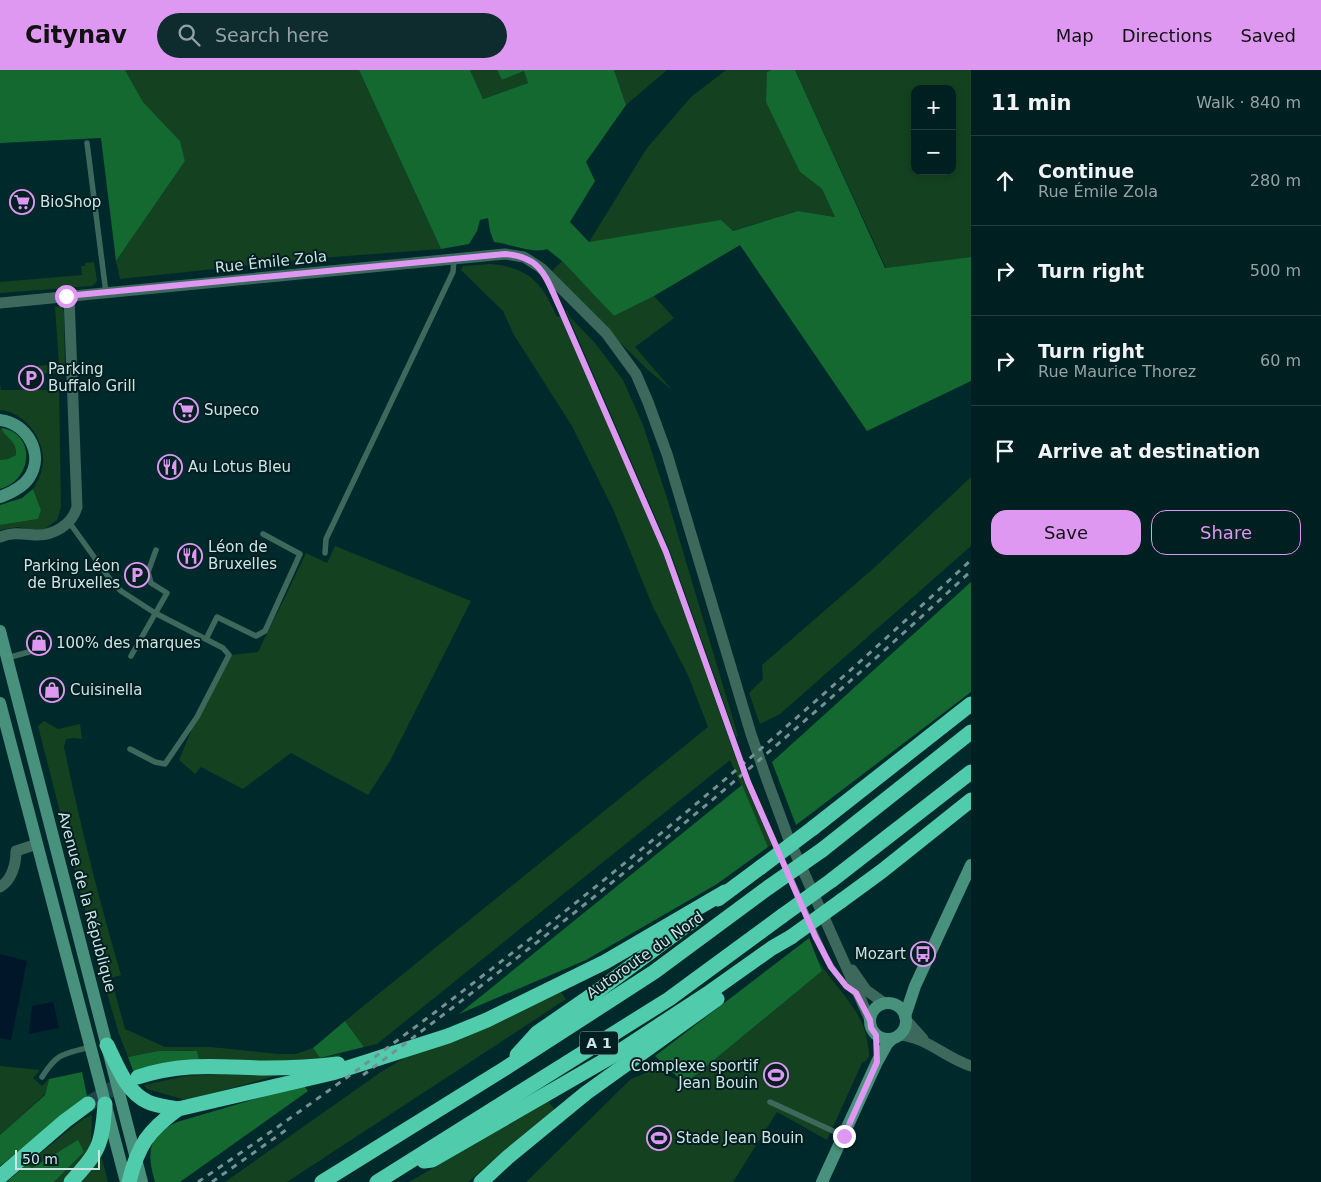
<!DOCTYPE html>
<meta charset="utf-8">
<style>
:root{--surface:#001f20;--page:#0e2c2d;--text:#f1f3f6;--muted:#95a2a5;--line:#223d3e;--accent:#de98f2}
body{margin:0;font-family:"DejaVu Sans",sans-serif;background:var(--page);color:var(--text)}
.controls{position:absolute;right:15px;top:15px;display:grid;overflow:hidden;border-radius:10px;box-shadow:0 2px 8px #0003}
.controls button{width:45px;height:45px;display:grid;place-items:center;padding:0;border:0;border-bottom:1px solid var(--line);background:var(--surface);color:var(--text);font:25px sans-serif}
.scale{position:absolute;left:15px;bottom:12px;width:85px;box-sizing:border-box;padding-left:5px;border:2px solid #cee3e3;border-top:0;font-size:14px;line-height:18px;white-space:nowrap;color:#cee3e3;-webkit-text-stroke:4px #011f20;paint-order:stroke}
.stop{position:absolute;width:15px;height:15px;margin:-11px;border:4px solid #de98f2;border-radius:50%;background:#fff}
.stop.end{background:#de98f2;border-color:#fff;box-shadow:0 1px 5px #0008}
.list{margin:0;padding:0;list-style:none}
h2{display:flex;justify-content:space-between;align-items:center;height:65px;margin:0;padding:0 20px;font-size:21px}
h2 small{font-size:16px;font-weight:400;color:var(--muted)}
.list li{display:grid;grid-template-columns:32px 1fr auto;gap:15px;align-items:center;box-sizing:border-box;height:90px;padding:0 20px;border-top:1px solid var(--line)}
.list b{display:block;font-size:19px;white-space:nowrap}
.list p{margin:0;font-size:16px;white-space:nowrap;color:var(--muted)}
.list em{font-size:16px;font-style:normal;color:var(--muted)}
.actions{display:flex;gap:10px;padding:15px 20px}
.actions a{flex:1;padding:11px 0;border:1px solid var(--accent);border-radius:15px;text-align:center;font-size:18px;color:var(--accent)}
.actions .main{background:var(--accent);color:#111}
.icon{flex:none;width:28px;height:28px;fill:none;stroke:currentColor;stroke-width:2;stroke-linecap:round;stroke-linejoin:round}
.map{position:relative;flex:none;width:971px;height:1112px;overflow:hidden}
header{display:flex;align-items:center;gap:30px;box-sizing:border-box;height:70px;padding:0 25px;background:var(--accent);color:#111}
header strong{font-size:24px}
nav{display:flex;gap:28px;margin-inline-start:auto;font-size:18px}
.search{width:350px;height:45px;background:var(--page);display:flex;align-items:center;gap:12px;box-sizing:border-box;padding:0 18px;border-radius:28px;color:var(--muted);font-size:19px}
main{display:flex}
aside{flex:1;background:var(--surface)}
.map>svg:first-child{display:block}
.green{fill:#144220;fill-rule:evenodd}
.forest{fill:#136930}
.water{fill:#011628}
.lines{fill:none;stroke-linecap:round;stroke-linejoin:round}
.highway-tunnel{stroke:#1f4547;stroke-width:15;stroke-dasharray:15 8;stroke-linecap:butt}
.lane{stroke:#3d695c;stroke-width:5.5}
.street{stroke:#3d695c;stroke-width:11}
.secondary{stroke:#47917d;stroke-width:12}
.highway{stroke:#50cbac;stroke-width:15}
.rail{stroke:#749293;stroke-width:3;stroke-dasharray:6 6;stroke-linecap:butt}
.highway-bridge{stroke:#50cbac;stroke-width:15}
.route{stroke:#de98f2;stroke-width:6}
.labels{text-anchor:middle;stroke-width:4;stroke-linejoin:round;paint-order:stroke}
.shield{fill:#011f20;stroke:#90a8a8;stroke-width:1}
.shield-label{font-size:14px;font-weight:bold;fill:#cee3e3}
.poi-label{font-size:15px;fill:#cee3e3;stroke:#011f20;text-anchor:start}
.street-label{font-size:15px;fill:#cee3e3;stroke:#011f20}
</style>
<header>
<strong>Citynav</strong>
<div class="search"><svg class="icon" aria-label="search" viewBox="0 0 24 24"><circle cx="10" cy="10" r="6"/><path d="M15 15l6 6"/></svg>Search here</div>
<nav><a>Map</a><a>Directions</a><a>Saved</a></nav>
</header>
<main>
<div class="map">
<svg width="971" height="1112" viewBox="0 0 971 1112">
<rect width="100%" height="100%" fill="#00292b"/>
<g class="green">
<polygon points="125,0 359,0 441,179 307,189 120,209 116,191 185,91 180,71 143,32"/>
<polygon points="470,0 497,0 502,10 524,1 528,13 483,29"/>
<polygon points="614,0 667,0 626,35"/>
<polygon points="726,0 771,0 767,2 800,102 822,119 835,147 798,141 732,161 589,172 647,78 691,27"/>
<path d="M795,0H971V187L886,198ZM915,19H952V101H915Z"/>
<polygon points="562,191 614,246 654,226 674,248 635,277 672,320 648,300 550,203"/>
<polygon points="94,192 97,210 96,213 92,216 0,223 0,212 82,205 81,196 85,196 85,193"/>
<path d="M490,194C528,197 542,212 557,247L560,246L663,482L745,714L772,775L768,777L730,690L377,974L364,977L345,951L708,657L688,605L653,537L613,439L572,356L514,265L503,241L461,200L463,196Z"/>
<polygon points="61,236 64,242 65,301 58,303 36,304 37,296 59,294 55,237"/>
<polygon points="567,240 570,247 595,273 623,310 643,355 667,428 738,666 736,667 670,481 566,241"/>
<path d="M0,314L1,320H59L61,437L57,450L45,459L32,460L18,457L0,460V455L38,449L41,440L33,419C38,411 42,403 43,393C45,369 25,342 0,340Z"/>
<path d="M0,358C7,366 17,372 16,385L8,389L0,390Z"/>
<polygon points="971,407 971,476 780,644 760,654 749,623 763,609 762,595 875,497"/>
<polygon points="335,476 471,531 390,691 368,725 291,683 243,719 201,697 195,704 179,690 197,647 229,585 258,582 288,521 306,483 327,493"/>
<path d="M44,651L58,659L80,654L82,669L74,668L66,669L64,677C80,754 99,830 121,905L111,908L125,959L165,977H211L278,984H296L313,978L320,988L341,984L339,989L318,992L199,989L197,981C173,980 152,983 128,987L119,964L102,906L38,656Z"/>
<path d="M818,890C835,919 865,940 868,977C869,980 870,985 868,988C866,991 864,992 862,993L827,1070L777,1042L733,1112H526L631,1009L655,999L685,1014L822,901Z"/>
<polygon points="561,922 566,929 545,943 287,1112 225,1112 381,1002 406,987 488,957"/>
<polygon points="0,996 40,1000 33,1008 42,1016 49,1009 45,1024 0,1065"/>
<polygon points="219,1004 278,1005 193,1029 182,1029 147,1019 144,1015 186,1006"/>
<polygon points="548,1031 556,1041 525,1063 468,1112 409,1112"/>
<polygon points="92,1045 91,1078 80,1094 63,1112 54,1112 84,1082 32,1099 27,1094 83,1049"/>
<polygon points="101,1085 108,1112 77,1112"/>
</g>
<g class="forest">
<polygon points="0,0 125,0 143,32 180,71 185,91 116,191 101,68 0,73"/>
<path d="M359,0H470L483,29L528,13L524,1L502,10L497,0H614L626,35L586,92L595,111L570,152L589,172L721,150L733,161L798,141L835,147L822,119L800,102L766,32L767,2L771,0H795L885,198L971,187V311L867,361L740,175L654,226L614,246L562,191L547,179C532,184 511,174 494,172L490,161L488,148L480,150L477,161L469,174L441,179Z"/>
<path d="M1,358C35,362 35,409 0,419V390L8,389L16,385C17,370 6,369 1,358Z"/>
<polygon points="33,419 41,440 38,449 0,455 0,435 22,428"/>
<polygon points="971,512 971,622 796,755 772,692"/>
<polygon points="742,715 768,777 717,814 586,890 459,944"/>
<polygon points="809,868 822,901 685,1014 655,986"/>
<polygon points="345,951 364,977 320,988 313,978"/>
<polygon points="159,981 197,981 199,989 134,1003 128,987"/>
<polygon points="82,1002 87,1026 0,1096 0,1065 45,1025 49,1009"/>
<path d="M303,1015L308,1021L180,1112H155C150,1095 146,1076 160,1062C164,1058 171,1055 177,1052Z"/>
<polygon points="78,1070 84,1082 54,1112 7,1112 27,1094 32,1098"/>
</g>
<g class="water">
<polygon points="0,884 27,891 11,970 0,968"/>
<polygon points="53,932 59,958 29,964 32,936"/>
</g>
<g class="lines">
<polyline class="highway-tunnel" points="88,1034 114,1018 130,1011"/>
<g class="lane">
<polyline points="87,73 106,223"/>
<path d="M546,207L560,238L666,482L748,712L826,887C833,900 842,912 854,921"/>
<polyline points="69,452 112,512 121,521 155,543 223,578 229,585 197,647 165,694 155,692 130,679"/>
<polyline points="325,483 326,469 453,202 454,188"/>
<polyline points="206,569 217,547 256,566 265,561 300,484 263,464"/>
<polyline points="131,586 167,523 151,513 148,502 156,480"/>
<polyline points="7,588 29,582"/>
<path d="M42,1007C57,983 63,984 90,977"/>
<polyline points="770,1032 844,1066"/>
</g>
<g class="street">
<polyline points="0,233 505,184 524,187 541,198 606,263 636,304 648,332 667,384 751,664 767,710 788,767 870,950"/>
<path d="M0,467C13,462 22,464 35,465C53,466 72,455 77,437L69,226"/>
<path d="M0,817C12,810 16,794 16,781L37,774"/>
<polyline points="852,900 866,920 884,933"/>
<polyline points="906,950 923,969"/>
<path d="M899,965C927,967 945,988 971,996"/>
</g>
<g class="secondary">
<path d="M0,350C27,353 45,384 29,408C22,418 11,423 0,427"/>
<polyline points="0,561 142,1112"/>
<polyline points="0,633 126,1112"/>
<circle cx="888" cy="951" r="18"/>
<polyline points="905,946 915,916 971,795"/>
<polyline points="822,1112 877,992 887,974 892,969"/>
</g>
<g class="highway">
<polyline points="813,758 971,634"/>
<polyline points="822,780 971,662"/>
<polyline points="832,810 971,702"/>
<polyline points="718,829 761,797"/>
<polyline points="841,831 882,801 971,730"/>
<path d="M107,975C117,995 126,1022 148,1032C157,1036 168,1037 178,1039"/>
<polyline points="517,985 537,963 595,923 695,849"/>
<path d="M138,1007C183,992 219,997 265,998C289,998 314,997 338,994"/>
<polyline points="424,1091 432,1090 614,985 707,924 772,878 791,867"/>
<polyline points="0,1107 65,1051 88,1034"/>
<path d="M71,1112C99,1081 102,1076 105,1034"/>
<path d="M129,1112C138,1075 148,1061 178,1039L332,1003L448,966L487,950L605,892L725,822"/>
<polyline points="322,1112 504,999 654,902 769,817"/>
<polyline points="377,1112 669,929 782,846"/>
<polyline points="481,1112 508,1087 586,1023 717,929"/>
</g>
<g class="rail">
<path d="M363,1005C575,848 778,681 971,501"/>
<path d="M198,1112C472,926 729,716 971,490"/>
<polyline points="212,1112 286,1060"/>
</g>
<g class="highway-bridge">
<polyline points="761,797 813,758"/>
<polyline points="769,817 822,780"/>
<polyline points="782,846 832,810"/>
<polyline points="791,867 841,831"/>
</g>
</g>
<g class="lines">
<path class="route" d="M66,226L505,184C543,187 546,208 560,238L666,482L748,712L815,866L831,897L846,916L856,923L870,950L871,958L876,965L877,992L844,1066"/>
</g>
<defs>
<symbol id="supermarket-ring" viewBox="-11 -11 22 22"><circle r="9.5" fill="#011f20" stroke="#de98f2" stroke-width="1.5"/><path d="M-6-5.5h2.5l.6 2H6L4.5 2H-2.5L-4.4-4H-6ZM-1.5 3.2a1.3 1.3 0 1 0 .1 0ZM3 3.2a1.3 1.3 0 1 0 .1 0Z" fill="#de98f2"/></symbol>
<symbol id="parking-ring" viewBox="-11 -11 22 22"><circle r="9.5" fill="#011f20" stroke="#de98f2" stroke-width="1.5"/><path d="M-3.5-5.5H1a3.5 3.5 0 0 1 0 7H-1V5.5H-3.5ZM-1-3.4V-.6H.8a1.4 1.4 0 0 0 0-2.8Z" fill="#de98f2"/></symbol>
<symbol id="restaurant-ring" viewBox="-11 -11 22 22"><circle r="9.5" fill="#011f20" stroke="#de98f2" stroke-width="1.5"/><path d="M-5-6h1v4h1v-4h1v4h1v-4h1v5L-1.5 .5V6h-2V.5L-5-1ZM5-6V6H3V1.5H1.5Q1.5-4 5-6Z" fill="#de98f2"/></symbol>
<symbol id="shop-ring" viewBox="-11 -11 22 22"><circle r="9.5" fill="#011f20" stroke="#de98f2" stroke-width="1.5"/><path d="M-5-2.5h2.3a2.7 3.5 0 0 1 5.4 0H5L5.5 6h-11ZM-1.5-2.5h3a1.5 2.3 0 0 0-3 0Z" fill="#de98f2"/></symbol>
<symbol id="bus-ring" viewBox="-11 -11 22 22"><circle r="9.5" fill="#011f20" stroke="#de98f2" stroke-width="1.5"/><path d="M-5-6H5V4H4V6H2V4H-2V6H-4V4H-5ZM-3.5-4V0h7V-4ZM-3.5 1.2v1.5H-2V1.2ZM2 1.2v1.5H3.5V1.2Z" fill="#de98f2"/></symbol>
<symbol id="stadium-ring" viewBox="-11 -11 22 22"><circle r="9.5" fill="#011f20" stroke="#de98f2" stroke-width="1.5"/><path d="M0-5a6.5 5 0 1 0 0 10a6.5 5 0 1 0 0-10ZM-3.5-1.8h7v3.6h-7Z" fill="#de98f2"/></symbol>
</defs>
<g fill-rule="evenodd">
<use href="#supermarket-ring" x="8" y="118" width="28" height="28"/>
<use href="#parking-ring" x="17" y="294" width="28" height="28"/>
<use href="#supermarket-ring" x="172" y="326" width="28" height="28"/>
<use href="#restaurant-ring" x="156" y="383" width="28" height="28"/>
<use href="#restaurant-ring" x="176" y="472" width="28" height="28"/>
<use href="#parking-ring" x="123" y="491" width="28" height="28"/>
<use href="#shop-ring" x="25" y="559" width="28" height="28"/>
<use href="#shop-ring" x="38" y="606" width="28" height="28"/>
<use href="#bus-ring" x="909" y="870" width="28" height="28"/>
<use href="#stadium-ring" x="762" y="991" width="28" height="28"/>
<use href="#stadium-ring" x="645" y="1054" width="28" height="28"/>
</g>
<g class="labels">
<rect class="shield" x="580" y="961.5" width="38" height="23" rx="4"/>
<g class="shield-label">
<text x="599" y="978">A 1</text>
</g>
<g class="poi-label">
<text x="40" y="137">BioShop</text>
<text x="48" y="304">Parking<tspan x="48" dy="17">Buffalo Grill</tspan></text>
<text x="204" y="345">Supeco</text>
<text x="188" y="402">Au Lotus Bleu</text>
<text x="208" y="482">Léon de<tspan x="208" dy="17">Bruxelles</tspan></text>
<text x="120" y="501" text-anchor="end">Parking Léon<tspan x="120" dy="17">de Bruxelles</tspan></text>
<text x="56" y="578">100% des marques</text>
<text x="70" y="625">Cuisinella</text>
<text x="906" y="889" text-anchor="end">Mozart</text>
<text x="758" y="1001" text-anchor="end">Complexe sportif<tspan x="758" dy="17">Jean Bouin</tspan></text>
<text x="676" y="1073">Stade Jean Bouin</text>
</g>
<g class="street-label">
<text transform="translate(271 192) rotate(-6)" y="5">Rue Émile Zola</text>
<text transform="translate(87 832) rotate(75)" y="5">Avenue de la République</text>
<text transform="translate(645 885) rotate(-35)" y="5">Autoroute du Nord</text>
</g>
</g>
</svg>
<div class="controls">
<button>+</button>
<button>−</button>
</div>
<div class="scale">50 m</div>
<div class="stop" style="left:66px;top:226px"></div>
<div class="stop end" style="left:844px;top:1066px"></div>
</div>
<aside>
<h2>11 min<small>Walk · 840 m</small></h2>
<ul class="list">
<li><svg class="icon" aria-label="ahead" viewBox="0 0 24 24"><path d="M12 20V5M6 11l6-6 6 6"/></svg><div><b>Continue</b><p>Rue Émile Zola</p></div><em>280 m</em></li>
<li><svg class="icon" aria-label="right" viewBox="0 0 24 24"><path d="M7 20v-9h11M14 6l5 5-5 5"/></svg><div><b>Turn right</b></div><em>500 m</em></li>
<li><svg class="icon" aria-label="right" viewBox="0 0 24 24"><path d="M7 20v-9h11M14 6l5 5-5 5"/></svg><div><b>Turn right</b><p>Rue Maurice Thorez</p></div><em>60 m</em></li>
<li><svg class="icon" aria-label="arrive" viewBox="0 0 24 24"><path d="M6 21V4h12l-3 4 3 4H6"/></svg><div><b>Arrive at destination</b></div></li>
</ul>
<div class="actions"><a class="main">Save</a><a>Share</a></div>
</aside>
</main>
